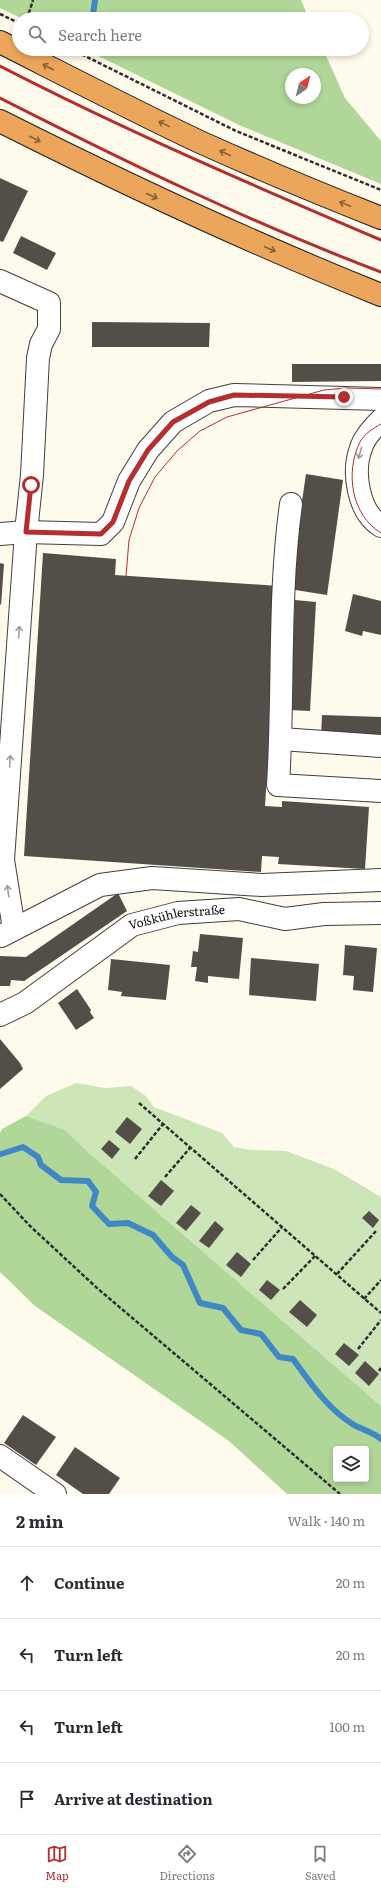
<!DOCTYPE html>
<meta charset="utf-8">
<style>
:root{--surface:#fff;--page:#f7f7f7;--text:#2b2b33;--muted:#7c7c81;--line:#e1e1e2;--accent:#b32e2c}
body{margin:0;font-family:Literata,serif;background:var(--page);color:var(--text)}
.controls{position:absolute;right:12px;bottom:12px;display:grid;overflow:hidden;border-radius:4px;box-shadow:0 2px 6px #0003}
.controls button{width:36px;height:36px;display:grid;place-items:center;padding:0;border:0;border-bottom:1px solid var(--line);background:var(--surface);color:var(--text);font:20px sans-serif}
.compass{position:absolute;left:285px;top:68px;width:36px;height:36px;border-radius:50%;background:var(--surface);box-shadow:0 2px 6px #0003;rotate:35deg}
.stop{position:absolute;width:12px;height:12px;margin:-9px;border:3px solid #b32e2c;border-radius:50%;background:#fff}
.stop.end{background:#b32e2c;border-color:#fff;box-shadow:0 1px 4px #0008}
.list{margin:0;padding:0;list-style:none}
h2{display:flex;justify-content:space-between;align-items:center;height:52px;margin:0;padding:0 16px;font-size:17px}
h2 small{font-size:13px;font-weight:400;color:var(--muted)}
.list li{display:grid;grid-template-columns:26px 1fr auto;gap:12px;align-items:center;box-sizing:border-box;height:72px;padding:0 16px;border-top:1px solid var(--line)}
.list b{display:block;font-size:15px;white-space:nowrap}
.list em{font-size:13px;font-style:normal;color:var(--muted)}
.icon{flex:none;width:22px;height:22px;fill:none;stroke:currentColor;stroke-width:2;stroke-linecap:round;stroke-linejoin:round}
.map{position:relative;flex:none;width:381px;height:1494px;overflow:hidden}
.search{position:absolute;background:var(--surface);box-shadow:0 2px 6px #0003;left:12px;right:12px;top:12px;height:44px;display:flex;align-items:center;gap:10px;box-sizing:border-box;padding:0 14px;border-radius:22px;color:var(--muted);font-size:15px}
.sheet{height:340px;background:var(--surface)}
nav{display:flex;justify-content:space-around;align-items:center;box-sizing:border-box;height:56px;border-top:1px solid var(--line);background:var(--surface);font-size:11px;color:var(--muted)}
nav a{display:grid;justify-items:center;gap:2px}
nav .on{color:var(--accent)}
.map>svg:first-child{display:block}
.green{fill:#cde6b8}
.forest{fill:#b0d698;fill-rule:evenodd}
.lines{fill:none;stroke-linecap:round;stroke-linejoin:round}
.stream{stroke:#3f88c5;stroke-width:6}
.building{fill:#544e49}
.minor-casing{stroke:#3f3f3f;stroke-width:24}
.highway-casing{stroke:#1d1d1d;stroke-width:24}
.path{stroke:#2e2e2e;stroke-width:2.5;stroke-dasharray:4 2;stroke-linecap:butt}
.minor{stroke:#fff;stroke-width:22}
.highway{stroke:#eca65c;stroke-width:22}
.tram{stroke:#b32e2c;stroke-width:1}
.rail{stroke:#b32e2c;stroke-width:3}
.oneway{stroke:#876138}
.oneway2{stroke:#9e9e9e}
.route{stroke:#b32e2c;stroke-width:5}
.labels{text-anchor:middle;stroke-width:4;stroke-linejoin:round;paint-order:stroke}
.street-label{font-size:12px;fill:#0c0c0c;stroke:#fff}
</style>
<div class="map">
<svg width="381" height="1494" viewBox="0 0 381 1494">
<rect width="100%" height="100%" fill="#fefbec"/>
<polygon class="green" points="76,1083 105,1088 131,1086 146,1096 154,1107 222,1133 234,1147 251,1150 286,1151 334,1169 381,1197 381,1406 88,1152 65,1130 26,1116 46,1096"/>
<g class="forest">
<polygon points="0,0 301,0 309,19 23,19 0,8"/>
<path d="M84,49H323L345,98L381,141V184L239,125ZM291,74H315V98H291Z"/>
<path d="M26,1116L65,1130L88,1152L381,1406V1494H287L229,1441L35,1306L0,1272V1133L2,1129ZM336,1449H366V1479H336Z"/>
</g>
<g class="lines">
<g class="stream">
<polyline points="93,15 95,0"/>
<path d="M1,1154L23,1147L38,1157L41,1165L61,1180L88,1181L96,1192L92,1206L109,1224L128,1223L153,1235L172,1257L183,1265L200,1303L223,1308L241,1330L261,1334L279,1357L293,1359C310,1382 326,1407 351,1423C361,1430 372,1431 381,1439"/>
</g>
</g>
<g class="building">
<polygon points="0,178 28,191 3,242 0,241"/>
<polygon points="21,236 56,253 47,270 13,253"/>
<polygon points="92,322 210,323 209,347 92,347"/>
<polygon points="292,364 381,364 381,381 292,382"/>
<polygon points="306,474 343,480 327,595 289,589"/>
<polygon points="43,553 116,559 115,575 279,586 265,806 282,807 282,801 369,807 365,869 278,864 279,857 262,856 261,872 24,856"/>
<polygon points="0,563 4,564 1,605 0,604"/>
<polygon points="353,594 381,601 381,635 363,631 362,636 345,631"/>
<polygon points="295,600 316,602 310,711 289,710"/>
<polygon points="322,715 381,717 381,739 321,737"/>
<polygon points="118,893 127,911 24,981 11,980 10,986 0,986 0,956 26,957"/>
<polygon points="200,934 243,938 239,979 208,976 208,983 195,981 197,967 191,967 193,951 198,952"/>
<polygon points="345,945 377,948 373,992 353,990 354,976 343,975"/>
<polygon points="251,958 319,964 316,1001 249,995"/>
<polygon points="111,959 170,965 166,1000 121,996 122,992 108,990"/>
<polygon points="77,989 91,1010 90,1012 94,1018 76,1030 58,1003"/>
<polygon points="0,1039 20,1063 23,1069 0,1089"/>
<polygon points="127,1117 142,1129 130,1144 115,1132"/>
<polygon points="109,1140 120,1149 112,1159 101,1149"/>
<polygon points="161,1180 174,1191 161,1206 148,1196"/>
<polygon points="191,1205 201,1213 186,1231 176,1223"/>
<polygon points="369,1211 379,1220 373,1228 362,1218"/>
<polygon points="215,1221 224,1229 209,1248 199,1241"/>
<polygon points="237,1252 251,1264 241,1277 226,1265"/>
<polygon points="267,1280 280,1290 271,1300 259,1290"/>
<polygon points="300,1300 317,1315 307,1327 289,1312"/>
<polygon points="344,1343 359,1355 349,1366 335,1354"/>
<polygon points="365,1361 379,1374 369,1386 355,1373"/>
<polygon points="23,1415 56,1437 36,1465 4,1443"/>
<polygon points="75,1447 120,1478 109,1494 83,1494 56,1475"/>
</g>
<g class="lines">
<defs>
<g id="minor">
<polyline points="0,281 49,303 49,329 41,344 38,358 32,475 26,532 3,860 14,929"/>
<path d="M381,420C373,428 364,438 361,448C352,472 358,512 381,526"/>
<path d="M291,504C278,597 284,692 278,785L381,791"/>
<polyline points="0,534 26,532 101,534 113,522 129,481 148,450 173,422 209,401 234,395 381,399"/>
<polyline points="281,739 381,746"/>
<polyline points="1,936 100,885 152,878 262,885 381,880"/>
<path id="s1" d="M0,1015L25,1003L132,925L178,913L239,909L285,919L324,914L381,913"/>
<polyline points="0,1456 55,1494"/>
</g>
<g id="highway">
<path d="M0,42C67,76 132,110 200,142C260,169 320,194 381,218"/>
<path d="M0,121C125,184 251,243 381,295"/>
</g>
</defs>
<use href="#minor" class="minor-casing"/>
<use href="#highway" class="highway-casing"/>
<g class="path">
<polyline points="0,14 19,23"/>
<polyline points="27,19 33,0"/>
<polyline points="71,49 236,131 381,190"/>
<polyline points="139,1103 381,1313"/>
<polyline points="135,1159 163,1124"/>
<polyline points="165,1177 190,1148"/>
<polyline points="0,1194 30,1226 97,1288 340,1494"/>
<polyline points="253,1260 282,1227"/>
<polyline points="337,1274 376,1231"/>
<polyline points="283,1289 315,1256"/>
<polyline points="364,1299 381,1280"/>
<polyline points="358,1349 381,1320"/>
<polyline points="379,1371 381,1368"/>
</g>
<use href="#minor" class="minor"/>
<use href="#highway" class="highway"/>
<g class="tram">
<path d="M381,424C374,428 364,434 360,442C345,472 351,515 381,533"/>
<polyline points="126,576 129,540 139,508 155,477 177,451 200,431 227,417 324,390 346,388 381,389"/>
</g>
<g class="rail">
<path d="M0,66C124,130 252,185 381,240"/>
<path d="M0,98C124,161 251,223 381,272"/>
</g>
</g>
<defs><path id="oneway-shaft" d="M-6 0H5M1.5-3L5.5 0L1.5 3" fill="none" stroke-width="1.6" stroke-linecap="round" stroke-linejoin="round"/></defs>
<g class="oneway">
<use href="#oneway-shaft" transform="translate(48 67) rotate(-153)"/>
<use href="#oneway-shaft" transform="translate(164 124) rotate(-154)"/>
<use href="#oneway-shaft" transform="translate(35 139) rotate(27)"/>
<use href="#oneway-shaft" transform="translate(225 153) rotate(-156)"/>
<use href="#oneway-shaft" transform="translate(152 196) rotate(24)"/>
<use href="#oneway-shaft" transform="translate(345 204) rotate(-158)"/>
<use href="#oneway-shaft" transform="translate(270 249) rotate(23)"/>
</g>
<g class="oneway2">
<use href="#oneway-shaft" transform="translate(360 453) rotate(105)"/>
<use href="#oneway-shaft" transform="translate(19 632) rotate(-86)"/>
<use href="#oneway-shaft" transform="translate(10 761) rotate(-86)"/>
<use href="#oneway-shaft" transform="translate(8 891) rotate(-98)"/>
</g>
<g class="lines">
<polyline class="route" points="31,485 26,532 101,534 113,522 129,481 148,450 173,422 209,402 234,395 344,397"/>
</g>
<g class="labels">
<g class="street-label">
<text dy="4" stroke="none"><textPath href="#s1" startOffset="206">Voßkühlerstraße</textPath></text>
</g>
</g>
</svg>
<div class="controls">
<button><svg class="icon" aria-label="layers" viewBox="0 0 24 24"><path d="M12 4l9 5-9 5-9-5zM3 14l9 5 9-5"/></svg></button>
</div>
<svg class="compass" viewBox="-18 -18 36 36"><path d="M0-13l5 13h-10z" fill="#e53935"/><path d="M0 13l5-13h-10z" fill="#7c7c81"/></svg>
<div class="stop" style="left:31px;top:485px"></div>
<div class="stop end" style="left:344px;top:397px"></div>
<div class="search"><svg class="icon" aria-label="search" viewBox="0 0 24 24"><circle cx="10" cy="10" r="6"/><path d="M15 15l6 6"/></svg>Search here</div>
</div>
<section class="sheet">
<h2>2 min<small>Walk · 140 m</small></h2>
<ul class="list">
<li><svg class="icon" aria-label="ahead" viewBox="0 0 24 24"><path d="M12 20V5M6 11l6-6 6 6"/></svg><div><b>Continue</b></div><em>20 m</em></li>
<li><svg class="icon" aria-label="left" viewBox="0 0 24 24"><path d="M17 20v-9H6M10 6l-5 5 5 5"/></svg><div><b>Turn left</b></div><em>20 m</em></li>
<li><svg class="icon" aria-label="left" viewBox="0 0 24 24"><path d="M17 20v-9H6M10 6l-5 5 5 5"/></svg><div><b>Turn left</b></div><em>100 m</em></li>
<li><svg class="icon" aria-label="arrive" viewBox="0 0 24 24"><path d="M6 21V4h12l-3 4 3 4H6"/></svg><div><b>Arrive at destination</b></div></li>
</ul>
</section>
<nav>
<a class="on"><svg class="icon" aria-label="map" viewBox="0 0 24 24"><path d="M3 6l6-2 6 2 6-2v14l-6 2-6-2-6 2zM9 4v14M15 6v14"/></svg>Map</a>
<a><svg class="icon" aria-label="directions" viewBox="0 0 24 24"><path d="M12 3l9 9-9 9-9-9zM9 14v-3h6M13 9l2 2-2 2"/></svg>Directions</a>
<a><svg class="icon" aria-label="saved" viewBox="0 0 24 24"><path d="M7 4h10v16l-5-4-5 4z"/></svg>Saved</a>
</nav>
